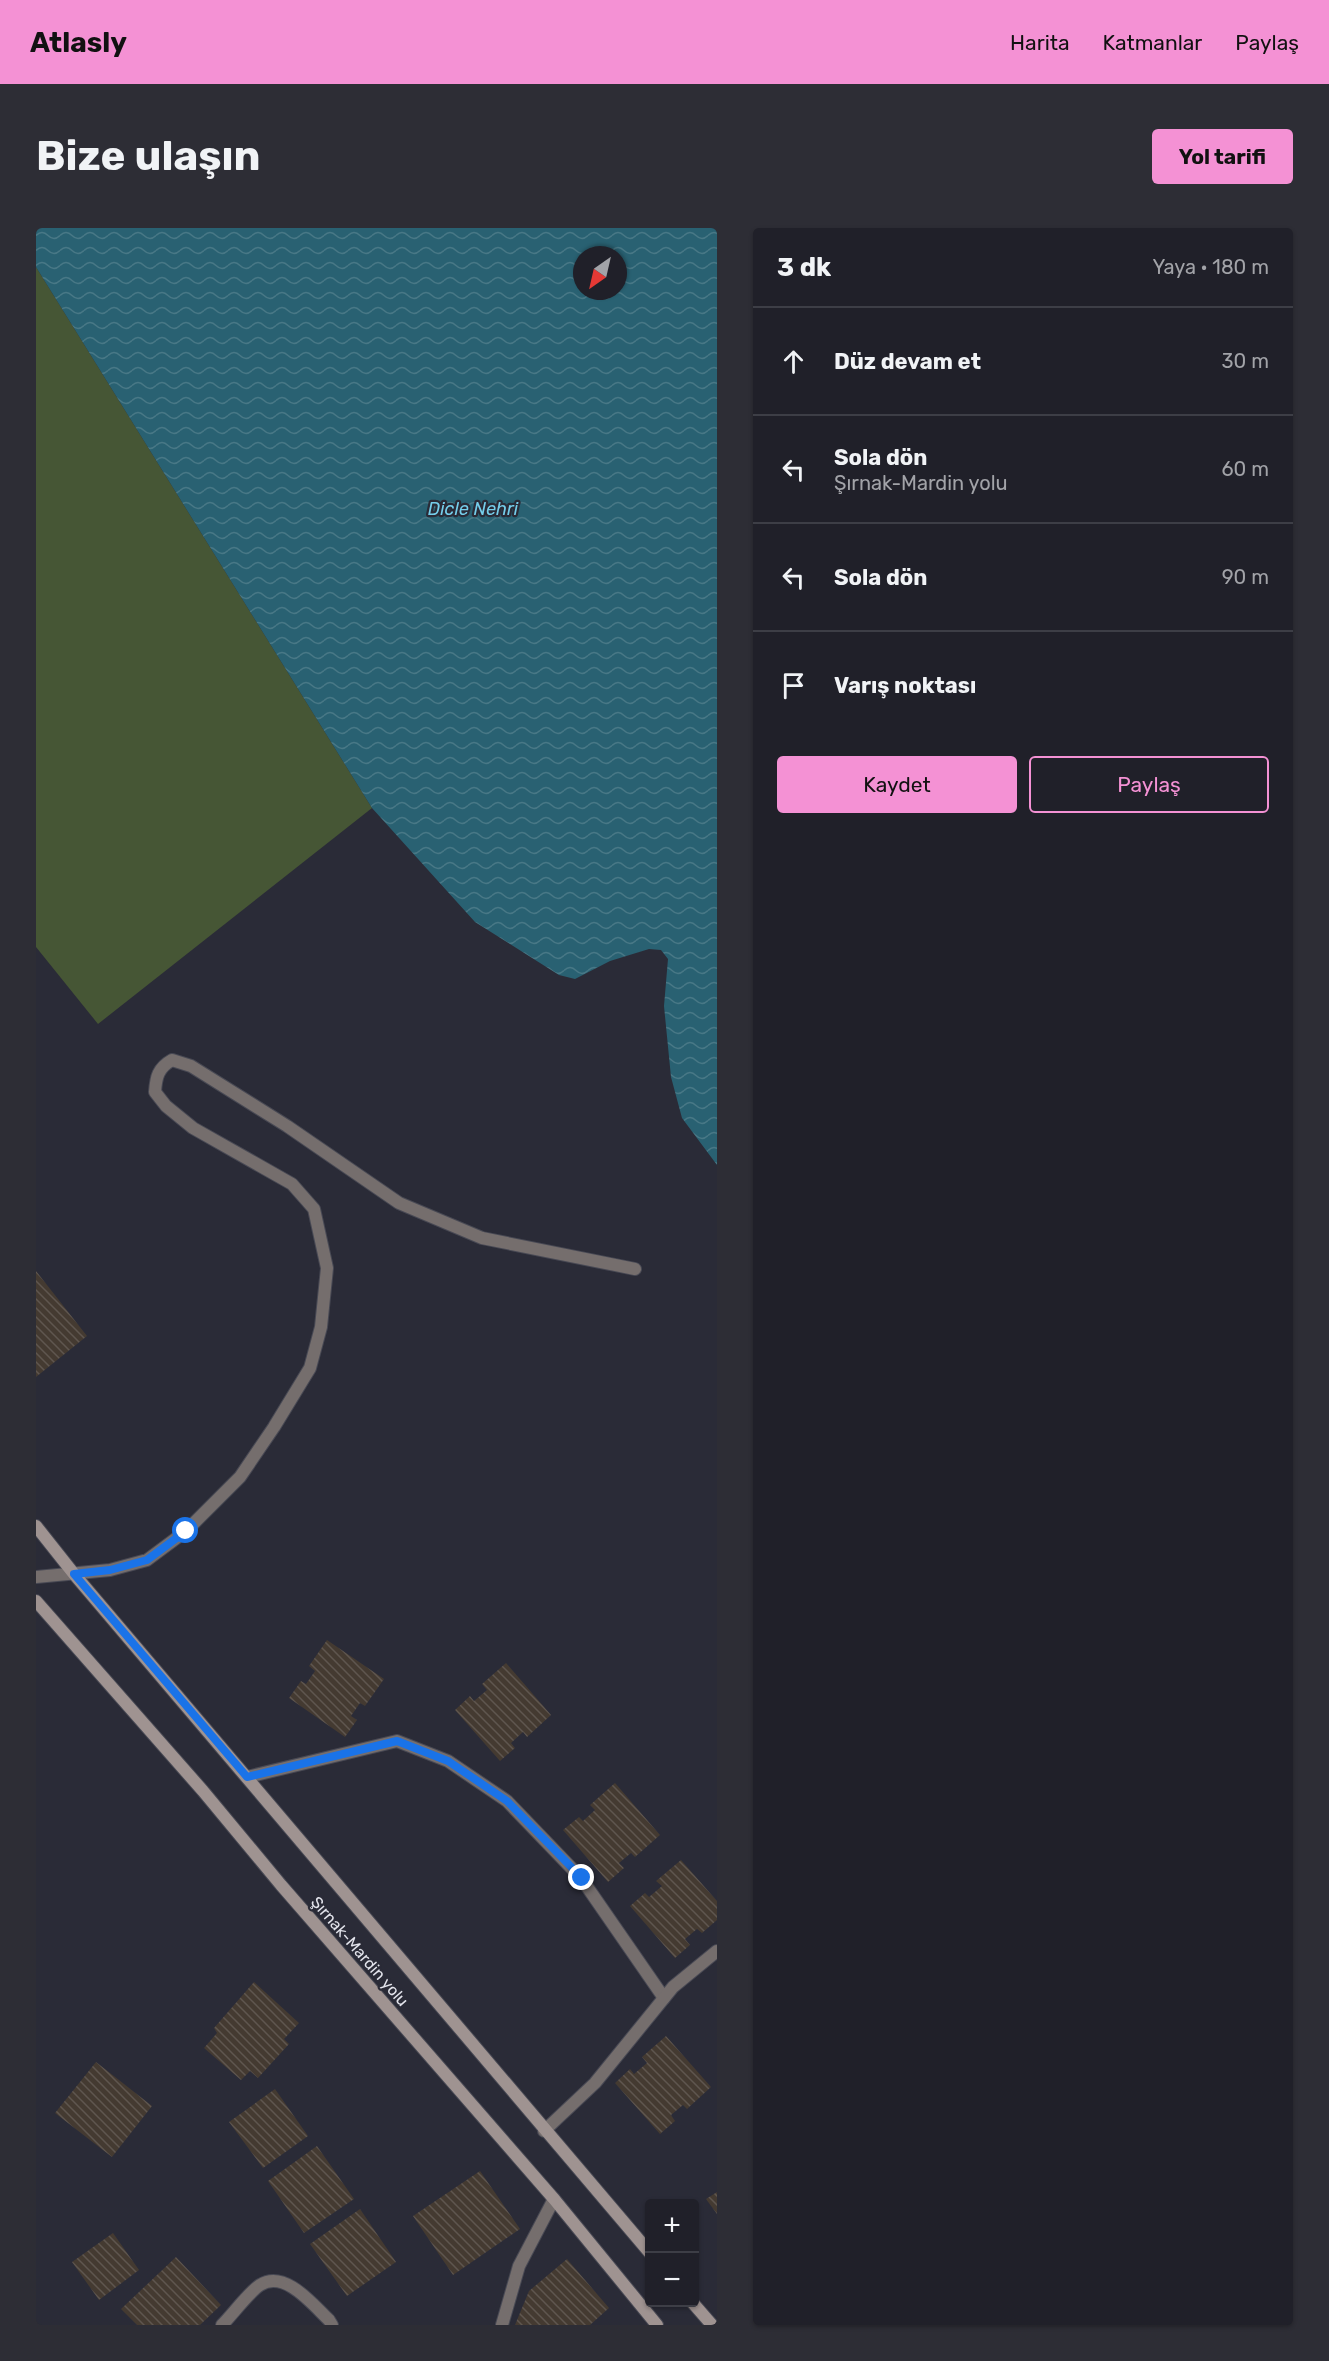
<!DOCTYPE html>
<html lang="tr">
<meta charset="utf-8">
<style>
:root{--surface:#202029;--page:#2d2d35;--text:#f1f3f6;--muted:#a2a3a8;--line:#3d3e46;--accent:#f491d4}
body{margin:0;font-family:Rubik,sans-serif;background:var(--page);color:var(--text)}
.controls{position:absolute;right:18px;bottom:18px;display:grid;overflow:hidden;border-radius:6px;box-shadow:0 2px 4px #0004}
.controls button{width:54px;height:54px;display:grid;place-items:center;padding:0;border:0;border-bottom:2px solid var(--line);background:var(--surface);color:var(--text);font:30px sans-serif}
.compass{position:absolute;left:537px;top:18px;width:54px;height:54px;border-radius:50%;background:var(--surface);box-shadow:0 2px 4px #0004;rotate:214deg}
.stop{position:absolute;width:18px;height:18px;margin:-14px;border:4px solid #1a73e8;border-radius:50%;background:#fff}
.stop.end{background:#1a73e8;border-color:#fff;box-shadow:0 2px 6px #0008}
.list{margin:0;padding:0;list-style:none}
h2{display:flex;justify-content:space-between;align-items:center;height:78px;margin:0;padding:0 24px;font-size:26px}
h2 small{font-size:20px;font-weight:400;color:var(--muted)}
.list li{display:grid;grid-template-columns:39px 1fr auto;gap:18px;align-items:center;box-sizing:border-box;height:108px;padding:0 24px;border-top:2px solid var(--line)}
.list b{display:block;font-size:22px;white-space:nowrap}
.list p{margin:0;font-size:20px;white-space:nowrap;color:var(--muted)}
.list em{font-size:20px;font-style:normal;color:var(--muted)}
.actions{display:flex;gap:12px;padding:18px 24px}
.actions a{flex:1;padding:14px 0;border:2px solid var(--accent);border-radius:6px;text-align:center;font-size:21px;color:var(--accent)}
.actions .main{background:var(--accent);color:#111}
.icon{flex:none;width:33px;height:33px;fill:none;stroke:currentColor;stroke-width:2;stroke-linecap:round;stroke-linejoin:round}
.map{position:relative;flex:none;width:681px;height:2097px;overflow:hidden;border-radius:6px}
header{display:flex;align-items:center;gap:36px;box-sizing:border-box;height:84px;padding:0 30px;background:var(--accent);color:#111}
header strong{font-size:28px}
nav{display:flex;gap:33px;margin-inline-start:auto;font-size:21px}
.intro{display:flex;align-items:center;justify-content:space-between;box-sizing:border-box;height:144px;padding:0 36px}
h1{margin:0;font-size:42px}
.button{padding:15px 27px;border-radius:6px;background:var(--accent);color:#111;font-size:21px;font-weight:700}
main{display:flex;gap:36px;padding:0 36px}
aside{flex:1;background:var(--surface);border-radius:6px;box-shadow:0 2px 4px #0004}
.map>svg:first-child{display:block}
.green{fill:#465635}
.water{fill:url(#water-waves);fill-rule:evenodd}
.building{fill:url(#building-back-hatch)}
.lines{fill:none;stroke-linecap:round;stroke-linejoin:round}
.street-casing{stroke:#484954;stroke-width:14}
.secondary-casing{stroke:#484954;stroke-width:14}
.street{stroke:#756e6d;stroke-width:12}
.secondary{stroke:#9f9391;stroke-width:12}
.route{stroke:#1a73e8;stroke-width:8}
.labels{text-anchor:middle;stroke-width:4.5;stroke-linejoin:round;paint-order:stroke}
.street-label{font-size:16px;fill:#e3e4ec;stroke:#2a2b37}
.water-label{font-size:18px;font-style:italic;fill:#75ceeb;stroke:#2a2b37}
</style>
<header>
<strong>Atlasly</strong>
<nav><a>Harita</a><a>Katmanlar</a><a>Paylaş</a></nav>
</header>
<div class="intro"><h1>Bize ulaşın</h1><a class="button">Yol tarifi</a></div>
<main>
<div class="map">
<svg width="681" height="2097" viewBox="0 0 681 2097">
<defs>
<pattern id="water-waves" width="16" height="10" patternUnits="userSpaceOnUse" patternTransform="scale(1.5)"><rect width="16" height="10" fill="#296172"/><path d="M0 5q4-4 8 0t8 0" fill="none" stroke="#487886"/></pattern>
<pattern id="building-back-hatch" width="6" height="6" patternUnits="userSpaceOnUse" patternTransform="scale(1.5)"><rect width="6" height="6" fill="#443a31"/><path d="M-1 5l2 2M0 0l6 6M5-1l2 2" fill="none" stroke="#5f564f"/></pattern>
</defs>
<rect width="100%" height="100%" fill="#2a2b37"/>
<polygon class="green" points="0,39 336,580 62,796 0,719"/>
<path class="water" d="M0,0H681V937L646,890L635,849L628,778L632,731L625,722L613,721L574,733L539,751L523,747L439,694L336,580L0,39ZM546,27H582V63H546Z"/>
<g class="building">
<polygon points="0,1043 51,1108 0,1149"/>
<polygon points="291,1412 348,1451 329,1478 324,1475 315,1488 321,1492 309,1509 253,1470 265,1453 270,1456 279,1443 273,1438"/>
<polygon points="470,1435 515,1487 491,1509 487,1504 475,1515 479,1520 464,1533 419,1482 434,1468 438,1473 451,1462 446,1456"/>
<polygon points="579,1555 624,1607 599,1629 595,1625 583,1635 588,1640 572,1654 527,1602 543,1589 547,1593 559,1582 554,1577"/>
<polygon points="645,1632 681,1673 681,1692 666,1705 661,1701 649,1711 654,1717 639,1730 594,1678 609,1665 613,1669 626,1658 620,1653"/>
<polygon points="218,1754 263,1795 248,1811 253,1816 222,1850 214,1843 205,1852 168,1820 181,1805 178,1800"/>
<polygon points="630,1808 675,1859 651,1881 647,1877 635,1887 639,1893 624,1906 579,1855 594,1841 598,1846 611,1835 606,1829"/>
<polygon points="60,1834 116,1878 76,1929 19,1885"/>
<polygon points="239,1861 272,1908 227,1940 193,1894"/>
<polygon points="281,1918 318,1971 268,2005 232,1953"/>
<polygon points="444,1943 484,2001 417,2047 377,1988"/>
<polygon points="681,1964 681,1986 670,1971"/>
<polygon points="324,1981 360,2034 311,2068 274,2016"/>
<polygon points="77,2005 103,2042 63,2072 36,2034"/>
<polygon points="140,2029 185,2077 164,2097 101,2097 85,2081"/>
<polygon points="531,2031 573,2080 554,2097 479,2097 493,2063"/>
</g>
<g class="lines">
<defs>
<g id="street">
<path d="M0,1349L74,1342L111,1332L150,1303L204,1249L238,1199L274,1140L285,1099L291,1040L278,981L256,956L157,900L130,878L119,864C120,849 122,840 136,832L155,838L251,898L363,975L446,1010L599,1041"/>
<polyline points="211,1549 361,1513 412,1533 471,1573 545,1650 628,1770"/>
<polyline points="508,1903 559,1855 637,1759 681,1723"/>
<path d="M186,2097C197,2086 213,2064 224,2057C249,2041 277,2077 293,2092L296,2097"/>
<polyline points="466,2097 483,2038 518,1971"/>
</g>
<g id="secondary">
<polyline points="0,1298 38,1346 614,2025"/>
<polyline points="0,1373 167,1563 245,1657 518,1971 621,2097"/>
<polyline points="656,2074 676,2097"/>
</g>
</defs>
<use href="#street" class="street-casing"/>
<use href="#secondary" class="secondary-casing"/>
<use href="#street" class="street"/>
<use href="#secondary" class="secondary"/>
</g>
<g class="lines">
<polyline class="route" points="150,1303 111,1332 74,1342 38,1346 211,1549 361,1513 412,1533 471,1573 546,1650"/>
</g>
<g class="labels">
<g class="street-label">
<text transform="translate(324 1723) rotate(49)" y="6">Şırnak-Mardin yolu</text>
</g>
<g class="water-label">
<text x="437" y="287">Dicle Nehri</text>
</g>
</g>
</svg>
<div class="controls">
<button>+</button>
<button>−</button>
</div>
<svg class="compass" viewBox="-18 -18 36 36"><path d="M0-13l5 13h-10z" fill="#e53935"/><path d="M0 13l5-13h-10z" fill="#a2a3a8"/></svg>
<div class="stop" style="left:150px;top:1303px"></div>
<div class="stop end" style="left:546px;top:1650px"></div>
</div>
<aside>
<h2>3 dk<small>Yaya · 180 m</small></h2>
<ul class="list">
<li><svg class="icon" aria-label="ahead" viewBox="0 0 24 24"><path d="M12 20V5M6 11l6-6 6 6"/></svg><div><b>Düz devam et</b></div><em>30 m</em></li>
<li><svg class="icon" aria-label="left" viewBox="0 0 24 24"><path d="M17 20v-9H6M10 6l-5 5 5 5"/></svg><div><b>Sola dön</b><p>Şırnak-Mardin yolu</p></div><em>60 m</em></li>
<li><svg class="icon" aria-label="left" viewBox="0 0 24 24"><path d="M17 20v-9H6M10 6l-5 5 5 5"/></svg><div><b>Sola dön</b></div><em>90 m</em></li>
<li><svg class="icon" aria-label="arrive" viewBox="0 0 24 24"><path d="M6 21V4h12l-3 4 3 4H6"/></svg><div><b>Varış noktası</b></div></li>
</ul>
<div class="actions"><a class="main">Kaydet</a><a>Paylaş</a></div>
</aside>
</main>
